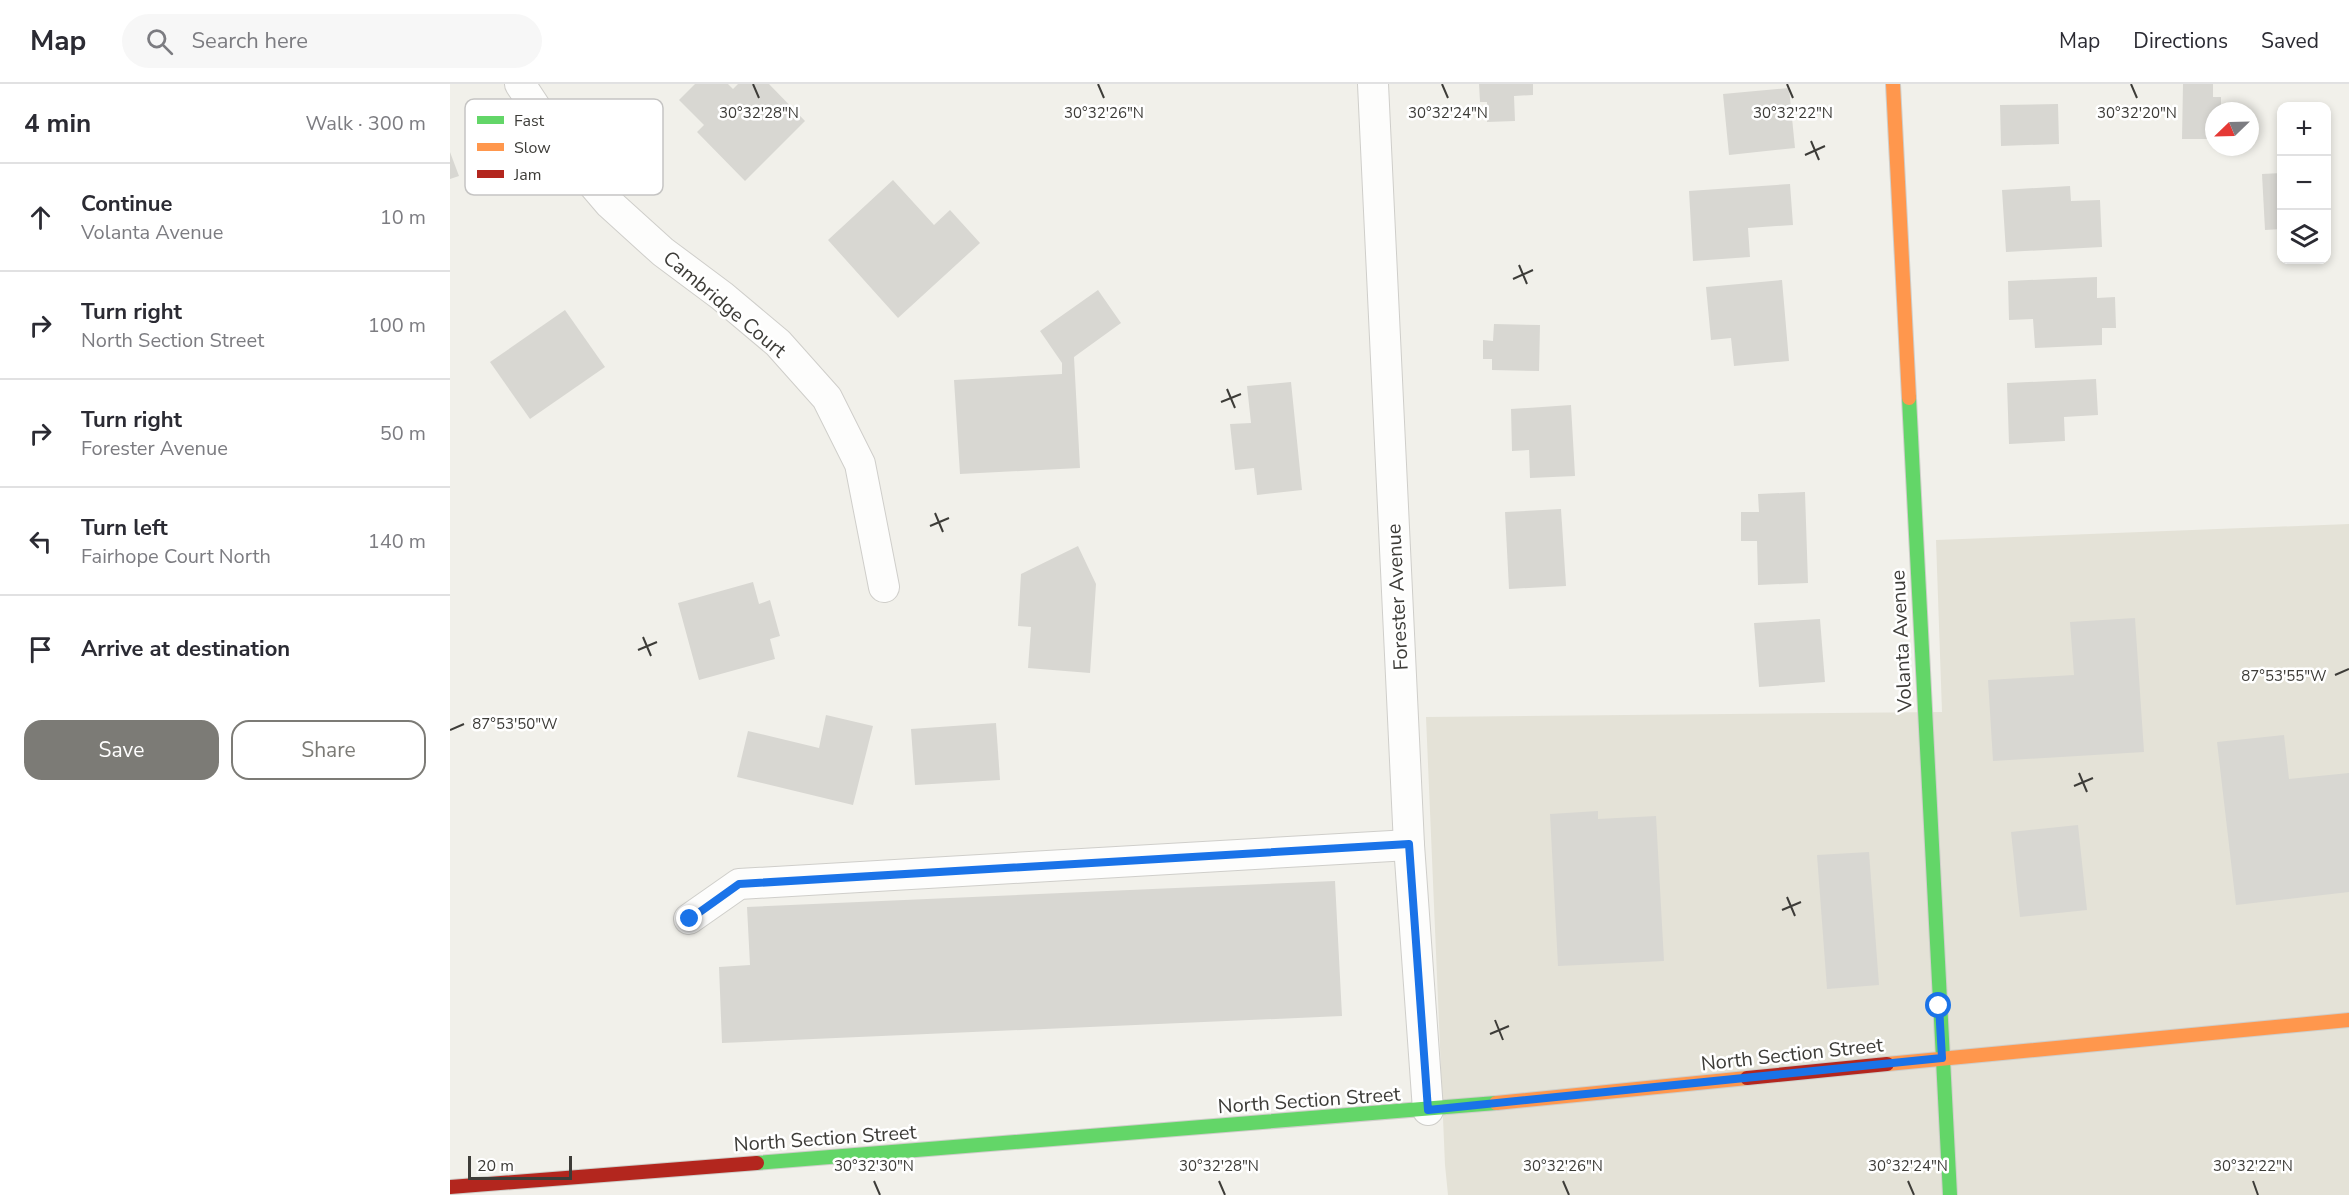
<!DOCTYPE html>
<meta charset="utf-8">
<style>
:root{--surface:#fff;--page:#f7f7f7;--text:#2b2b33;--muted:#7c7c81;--line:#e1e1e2;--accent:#7c7b76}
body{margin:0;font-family:"Nunito Sans",sans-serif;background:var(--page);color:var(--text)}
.controls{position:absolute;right:18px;top:18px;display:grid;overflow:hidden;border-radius:12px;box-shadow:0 3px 9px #0003}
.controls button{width:54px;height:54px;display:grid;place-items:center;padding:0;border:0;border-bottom:2px solid var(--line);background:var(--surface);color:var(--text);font:30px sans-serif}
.compass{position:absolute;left:1755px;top:18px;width:54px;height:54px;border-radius:50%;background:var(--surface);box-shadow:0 3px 9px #0003;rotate:247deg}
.scale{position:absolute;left:18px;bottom:15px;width:104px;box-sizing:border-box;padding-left:6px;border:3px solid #3d3c38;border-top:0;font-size:16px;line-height:21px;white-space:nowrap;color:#3d3c38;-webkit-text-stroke:4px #fff;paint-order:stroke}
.stop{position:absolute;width:18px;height:18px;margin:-14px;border:4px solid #1a73e8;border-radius:50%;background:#fff}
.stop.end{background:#1a73e8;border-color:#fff;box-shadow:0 2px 6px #0008}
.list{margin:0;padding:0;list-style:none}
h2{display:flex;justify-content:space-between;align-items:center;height:78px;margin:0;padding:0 24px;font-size:26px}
h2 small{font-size:20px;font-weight:400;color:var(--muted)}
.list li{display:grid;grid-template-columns:39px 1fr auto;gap:18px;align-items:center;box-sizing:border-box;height:108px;padding:0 24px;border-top:2px solid var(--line)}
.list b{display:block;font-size:22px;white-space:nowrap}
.list p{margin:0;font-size:20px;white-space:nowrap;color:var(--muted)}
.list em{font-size:20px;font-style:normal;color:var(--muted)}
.actions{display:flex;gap:12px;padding:18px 24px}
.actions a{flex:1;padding:14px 0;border:2px solid var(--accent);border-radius:18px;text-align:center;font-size:21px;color:var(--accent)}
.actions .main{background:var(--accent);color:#fff}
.icon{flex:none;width:33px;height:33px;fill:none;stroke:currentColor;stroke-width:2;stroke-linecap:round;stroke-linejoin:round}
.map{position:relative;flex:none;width:1899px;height:1111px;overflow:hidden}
header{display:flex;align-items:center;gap:36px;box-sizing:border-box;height:84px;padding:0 30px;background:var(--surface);border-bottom:2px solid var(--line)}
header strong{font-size:28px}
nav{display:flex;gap:33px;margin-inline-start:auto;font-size:21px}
.search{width:420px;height:54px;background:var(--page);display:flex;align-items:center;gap:15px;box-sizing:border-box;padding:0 21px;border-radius:33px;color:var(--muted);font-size:22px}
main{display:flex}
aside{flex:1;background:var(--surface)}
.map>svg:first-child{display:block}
.built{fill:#e4e2d7}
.building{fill:#d8d7d2}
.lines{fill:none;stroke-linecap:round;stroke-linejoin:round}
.street-casing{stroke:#cfceca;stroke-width:32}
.fast-casing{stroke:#cfceca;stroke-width:16}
.slow-casing{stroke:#cfceca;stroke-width:16}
.jam-casing{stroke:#cfceca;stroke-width:16}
.street{stroke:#fdfdfc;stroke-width:30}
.fast{stroke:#63d668;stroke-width:14}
.slow{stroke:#ff974d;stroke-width:14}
.jam{stroke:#b3261e;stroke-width:14}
.route{stroke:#1a73e8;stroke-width:8}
.ticks{fill:none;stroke:#3d3c38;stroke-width:2}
.labels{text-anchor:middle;stroke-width:5;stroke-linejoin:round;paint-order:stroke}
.street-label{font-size:20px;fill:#3d3c38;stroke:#fff}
.key{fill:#fff;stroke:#c5c4c3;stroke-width:1.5}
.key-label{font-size:16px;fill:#3d3c38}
.ticks-label{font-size:15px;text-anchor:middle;fill:#3d3c38;stroke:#fff;stroke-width:5;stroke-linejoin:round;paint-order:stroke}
</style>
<header>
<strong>Map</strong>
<div class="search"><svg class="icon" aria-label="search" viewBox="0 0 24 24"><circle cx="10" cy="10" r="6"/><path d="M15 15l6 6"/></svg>Search here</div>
<nav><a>Map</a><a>Directions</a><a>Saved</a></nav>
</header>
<main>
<aside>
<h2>4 min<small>Walk · 300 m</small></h2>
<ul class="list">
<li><svg class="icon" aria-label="ahead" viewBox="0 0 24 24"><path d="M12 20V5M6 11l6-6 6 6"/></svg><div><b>Continue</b><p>Volanta Avenue</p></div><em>10 m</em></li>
<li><svg class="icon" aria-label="right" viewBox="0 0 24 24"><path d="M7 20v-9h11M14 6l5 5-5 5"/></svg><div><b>Turn right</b><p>North Section Street</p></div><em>100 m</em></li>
<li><svg class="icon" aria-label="right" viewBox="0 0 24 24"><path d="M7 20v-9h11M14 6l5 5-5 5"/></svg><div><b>Turn right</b><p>Forester Avenue</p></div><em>50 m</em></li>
<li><svg class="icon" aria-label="left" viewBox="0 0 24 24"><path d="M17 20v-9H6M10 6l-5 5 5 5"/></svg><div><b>Turn left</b><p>Fairhope Court North</p></div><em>140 m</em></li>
<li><svg class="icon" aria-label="arrive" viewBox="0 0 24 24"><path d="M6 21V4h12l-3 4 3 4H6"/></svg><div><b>Arrive at destination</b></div></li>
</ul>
<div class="actions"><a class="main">Save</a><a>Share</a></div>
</aside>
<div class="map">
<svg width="1899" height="1111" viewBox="0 0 1899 1111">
<rect width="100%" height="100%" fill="#f1f0ea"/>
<polygon class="built" points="1899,440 1899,1111 998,1111 995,1081 976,633 1492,628 1486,456"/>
<g class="building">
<polygon points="245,0 278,0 283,5 288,0 319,0 355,37 295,97 247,48 254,41 229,16"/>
<polygon points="1029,0 1083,0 1083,11 1064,12 1065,37 1037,38 1037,18 1030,18"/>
<polygon points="1733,0 1763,0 1763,13 1771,13 1771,27 1764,27 1764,55 1732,55"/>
<polygon points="1339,4 1345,64 1279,71 1273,10"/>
<polygon points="1608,20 1609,60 1551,62 1550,21"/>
<polygon points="0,68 9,92 0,95"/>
<polygon points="1832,89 1832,145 1815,146 1812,90"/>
<polygon points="443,96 484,141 500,126 530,159 448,234 378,156"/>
<polygon points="1340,100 1343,141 1298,144 1300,173 1243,177 1239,107"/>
<polygon points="1620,102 1621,117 1650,116 1652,163 1556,168 1552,106"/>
<polygon points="1647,193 1647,214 1665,213 1666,244 1652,244 1652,261 1585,264 1583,235 1559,236 1558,197"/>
<polygon points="1332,196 1339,277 1284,282 1281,254 1261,256 1256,203"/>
<polygon points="648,206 671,239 624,273 630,384 510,390 504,296 612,290 612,279 590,247"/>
<polygon points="115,226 155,283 80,335 40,278"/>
<polygon points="1044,240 1090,241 1089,287 1042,286 1042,275 1033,275 1033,256 1043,257"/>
<polygon points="1646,295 1648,331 1614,333 1615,357 1559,360 1557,299"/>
<polygon points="841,298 852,406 807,411 804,384 785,386 780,340 801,339 797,302"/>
<polygon points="1121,321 1125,392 1080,394 1079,366 1062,367 1061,325"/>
<polygon points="1355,408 1358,499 1308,501 1307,457 1291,457 1291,428 1309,428 1308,410"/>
<polygon points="1111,425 1116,502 1059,505 1055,428"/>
<polygon points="628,462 646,500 640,589 578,584 581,543 568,542 571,490"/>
<polygon points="303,498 309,520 320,516 330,552 320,555 325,575 249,596 228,519"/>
<polygon points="1685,534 1694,668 1543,677 1538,596 1624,591 1620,538"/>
<polygon points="1370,535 1375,598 1309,603 1304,539"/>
<polygon points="376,631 423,642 403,721 287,693 298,647 369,664"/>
<polygon points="546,639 550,696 465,701 461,645"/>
<polygon points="1834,651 1839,695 1899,689 1899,808 1786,821 1767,658"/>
<polygon points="1148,727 1148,735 1206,732 1214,877 1108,882 1100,730"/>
<polygon points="1628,741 1637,826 1570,833 1561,748"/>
<polygon points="1419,768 1429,901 1377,905 1367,771"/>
<polygon points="885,797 892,932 272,959 269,883 300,881 297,823"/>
</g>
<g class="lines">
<defs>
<g id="street">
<polyline points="70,0 113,65 160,120 213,168 272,212 328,259 377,314 410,380 434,503"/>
<polyline points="923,0 959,761 978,1026"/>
<polyline points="239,835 289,800 959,761"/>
</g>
<g id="fast">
<polyline points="1459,314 1500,1111"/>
<polyline points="307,1079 1046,1019"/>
</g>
<g id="slow">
<polyline points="1443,0 1459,314"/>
<polyline points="1437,980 1899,936"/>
<polyline points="1046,1019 1297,994"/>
</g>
<g id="jam">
<polyline points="1297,994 1437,980"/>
<polyline points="0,1103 307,1079"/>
</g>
</defs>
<use href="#street" class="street-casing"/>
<use href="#fast" class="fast-casing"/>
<use href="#slow" class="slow-casing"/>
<use href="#jam" class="jam-casing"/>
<use href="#street" class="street"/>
<use href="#fast" class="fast"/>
<use href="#slow" class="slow"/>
<use href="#jam" class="jam"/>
</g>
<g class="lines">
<polyline class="route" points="240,835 289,800 959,760 978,1026 1492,974 1489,922"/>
</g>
<path class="ticks" d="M303,0L309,14M648,0L654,14M992,0L998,14M1337,0L1343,14M1681,0L1687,14M1361,57L1369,76M1355,71L1375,62M1069,181L1077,200M1063,195L1083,186M777,305L785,324M771,318L791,310M485,429L493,448M480,442L499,434M193,553L201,572M188,566L207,558M1885,591L1899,585M0,646L14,640M1629,689L1637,708M1624,702L1643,694M1337,813L1345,832M1332,826L1351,818M1045,936L1053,956M1040,950L1059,942M424,1097L430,1111M769,1097L775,1111M1113,1097L1119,1111M1458,1097L1464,1111M1803,1097L1808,1111"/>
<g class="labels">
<g class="street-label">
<text transform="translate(275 220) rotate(40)" y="7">Cambridge Court</text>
<text transform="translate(947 513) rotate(-93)" y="7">Forester Avenue</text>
<text transform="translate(1451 557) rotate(-93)" y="7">Volanta Avenue</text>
<text transform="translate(1342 970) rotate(-6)" y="7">North Section Street</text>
<text transform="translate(859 1016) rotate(-4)" y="7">North Section Street</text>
<text transform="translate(375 1054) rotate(-4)" y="7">North Section Street</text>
</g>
</g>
<rect x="15" y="15" width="198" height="96" rx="9" class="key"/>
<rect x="27" y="32" width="27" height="8" fill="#63d668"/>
<rect x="27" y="59" width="27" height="8" fill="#ff974d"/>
<rect x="27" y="86" width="27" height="8" fill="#b3261e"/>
<g class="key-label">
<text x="64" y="42">Fast</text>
<text x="64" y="69">Slow</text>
<text x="64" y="96">Jam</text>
</g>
<g class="ticks-label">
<text x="309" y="34">30°32'28"N</text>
<text x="654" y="34">30°32'26"N</text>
<text x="998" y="34">30°32'24"N</text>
<text x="1343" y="34">30°32'22"N</text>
<text x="1687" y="34">30°32'20"N</text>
<text x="1834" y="597">87°53'55"W</text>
<text x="65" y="645">87°53'50"W</text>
<text x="424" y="1087">30°32'30"N</text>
<text x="769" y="1087">30°32'28"N</text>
<text x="1113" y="1087">30°32'26"N</text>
<text x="1458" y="1087">30°32'24"N</text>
<text x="1803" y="1087">30°32'22"N</text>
</g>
</svg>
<div class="controls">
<button>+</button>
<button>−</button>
<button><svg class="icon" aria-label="layers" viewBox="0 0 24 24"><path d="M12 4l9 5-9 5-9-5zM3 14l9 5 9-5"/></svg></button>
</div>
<svg class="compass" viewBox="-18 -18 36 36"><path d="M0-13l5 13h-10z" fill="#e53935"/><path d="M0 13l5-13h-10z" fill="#7c7c81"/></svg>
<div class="scale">20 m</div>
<div class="stop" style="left:1489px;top:922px"></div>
<div class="stop end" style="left:240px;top:835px"></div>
</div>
</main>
